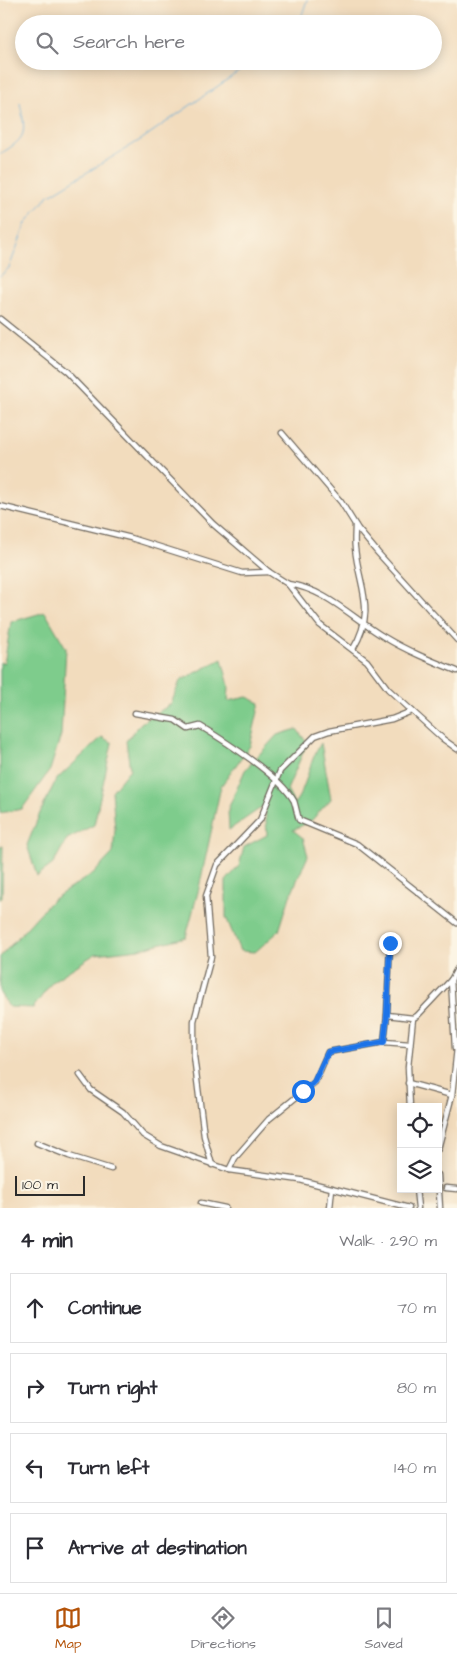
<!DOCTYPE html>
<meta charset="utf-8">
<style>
:root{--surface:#fff;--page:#f2f2f3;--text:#2b2b33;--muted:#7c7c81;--line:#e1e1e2;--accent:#b45309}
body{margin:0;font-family:"Architects Daughter",sans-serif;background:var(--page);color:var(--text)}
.controls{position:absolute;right:15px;bottom:15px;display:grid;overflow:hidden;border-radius:0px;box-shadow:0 2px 12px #0003}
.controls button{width:45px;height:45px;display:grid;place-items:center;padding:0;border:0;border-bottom:1px solid var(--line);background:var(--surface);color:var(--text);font:25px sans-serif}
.scale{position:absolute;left:15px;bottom:12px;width:70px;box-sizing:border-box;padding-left:5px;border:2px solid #2b2b2b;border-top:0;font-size:14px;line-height:18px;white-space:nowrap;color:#2b2b2b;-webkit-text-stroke:4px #fcf5e5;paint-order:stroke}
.stop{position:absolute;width:15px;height:15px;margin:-11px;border:4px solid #1a73e8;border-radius:50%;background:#fff}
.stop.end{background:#1a73e8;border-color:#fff;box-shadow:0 1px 5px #0008}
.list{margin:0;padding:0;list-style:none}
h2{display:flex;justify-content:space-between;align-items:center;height:65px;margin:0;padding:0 20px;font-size:21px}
h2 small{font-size:16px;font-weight:400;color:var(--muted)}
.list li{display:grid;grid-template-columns:32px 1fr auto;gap:15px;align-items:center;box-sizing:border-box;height:70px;margin:0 10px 10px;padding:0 10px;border:1px solid var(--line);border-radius:0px}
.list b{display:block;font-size:19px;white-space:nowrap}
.list em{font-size:16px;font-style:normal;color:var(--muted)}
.icon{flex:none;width:28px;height:28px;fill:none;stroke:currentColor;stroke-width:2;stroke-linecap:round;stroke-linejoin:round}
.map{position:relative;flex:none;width:457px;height:1208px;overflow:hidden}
.search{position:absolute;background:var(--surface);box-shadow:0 2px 12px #0003;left:15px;right:15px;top:15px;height:55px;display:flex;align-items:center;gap:12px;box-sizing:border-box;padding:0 18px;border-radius:28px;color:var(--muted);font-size:19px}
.sheet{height:385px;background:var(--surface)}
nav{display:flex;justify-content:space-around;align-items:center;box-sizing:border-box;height:70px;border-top:1px solid var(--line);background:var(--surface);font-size:14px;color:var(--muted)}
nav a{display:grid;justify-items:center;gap:2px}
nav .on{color:var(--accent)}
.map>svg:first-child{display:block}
.green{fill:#7ecc8c;stroke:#547c5c}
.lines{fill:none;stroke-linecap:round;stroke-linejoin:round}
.stream{stroke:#5ea9d6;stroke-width:1}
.minor-casing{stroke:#71695e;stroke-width:7}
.minor{stroke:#fff;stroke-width:4.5}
.route{stroke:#1a73e8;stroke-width:6}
</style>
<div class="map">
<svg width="457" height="1208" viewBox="0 0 457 1208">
<rect width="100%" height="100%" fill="#fcf5e5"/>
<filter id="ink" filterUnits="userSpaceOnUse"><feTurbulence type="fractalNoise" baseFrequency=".02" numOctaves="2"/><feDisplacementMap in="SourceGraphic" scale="10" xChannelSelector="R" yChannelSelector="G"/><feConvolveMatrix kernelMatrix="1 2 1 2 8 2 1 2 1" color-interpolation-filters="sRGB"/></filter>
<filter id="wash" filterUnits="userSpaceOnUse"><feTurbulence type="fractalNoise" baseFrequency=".0096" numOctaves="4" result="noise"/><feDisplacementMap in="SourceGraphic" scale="20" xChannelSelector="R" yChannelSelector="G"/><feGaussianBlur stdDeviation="1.12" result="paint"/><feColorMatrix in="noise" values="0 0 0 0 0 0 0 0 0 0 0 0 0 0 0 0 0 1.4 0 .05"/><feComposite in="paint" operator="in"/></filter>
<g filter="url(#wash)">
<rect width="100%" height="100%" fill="#f2dcbd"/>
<g class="green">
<polygon points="45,612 66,648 61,735 50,770 22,809 0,813 0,662 4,664 11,622"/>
<polygon points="222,659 229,686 228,701 247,697 260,703 250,746 221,786 199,888 186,937 139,949 95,954 53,981 33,1008 9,1007 0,993 0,957 52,900 95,872 113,853 115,829 112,791 130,769 126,741 141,723 171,704 180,681"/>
<path d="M297,729L307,743L287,790L294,804C308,786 308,762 321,743L331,799L311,821L293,830L303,838L308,856L290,896L279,931L255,952L240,951L226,917V881L239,866L244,847L267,835L265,805L229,830L228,809L245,770L277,735Z"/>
<polygon points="102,737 112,743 94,825 67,839 53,864 37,876 27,845 40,813 56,780"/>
<polygon points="3,846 2,898 0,899 0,847"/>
</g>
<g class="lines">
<g class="stream">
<polyline points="299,24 307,0"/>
<path d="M0,154C28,137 26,134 20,103"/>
<polyline points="0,276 9,268 26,223 48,196 142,139 254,61"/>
</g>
</g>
</g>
<g filter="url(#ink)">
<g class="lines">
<defs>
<g id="minor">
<polyline points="0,319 66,372 213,524 269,572 288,584 320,625 367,661 388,689 443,739 457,749"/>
<polyline points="282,433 341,502 358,529 378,553 457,640"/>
<polyline points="0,506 131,538 242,573 269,572"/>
<path d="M288,584C326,589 352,618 384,637C407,651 432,661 457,671"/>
<path d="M353,649C377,609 359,588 355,548C354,540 355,532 355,525"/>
<path d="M135,713L175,720L188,729L200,726C225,741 280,776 294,801C296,807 297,814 299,820L357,844L457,923"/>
<polyline points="451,980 455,1048"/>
<polyline points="387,1015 413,1018 417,1016 451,980 457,969"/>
<polyline points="384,1042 387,1015 390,943"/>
<polyline points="80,1075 91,1090 123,1112 143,1135 161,1146 229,1170 300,1180 409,1208"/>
<polyline points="408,1083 452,1095"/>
<polyline points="410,1107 408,1067 413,1018"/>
<polyline points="37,1143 69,1156 111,1169"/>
<polyline points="438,1149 452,1095 457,1048"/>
<polyline points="212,1165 204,1136 194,1056 194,1021 211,957 206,896 217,865 260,820 280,771 315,736 329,731 392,719 412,711"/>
<polyline points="229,1170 235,1158 269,1119 315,1082 328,1052 384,1042 410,1044"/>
<polyline points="438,1175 440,1208"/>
<polyline points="446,1188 457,1189"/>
<polyline points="416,1189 418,1208"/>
<polyline points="201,1203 225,1208"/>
<polyline points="330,1208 332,1188"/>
</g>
</defs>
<use href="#minor" class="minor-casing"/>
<use href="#minor" class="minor"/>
</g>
</g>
<g class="lines" filter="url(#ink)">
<polyline class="route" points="303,1091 314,1082 328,1052 384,1042 387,1015 390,943"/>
</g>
</svg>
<div class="controls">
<button><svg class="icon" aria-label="locate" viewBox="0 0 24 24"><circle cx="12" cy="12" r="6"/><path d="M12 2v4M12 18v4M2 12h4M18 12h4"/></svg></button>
<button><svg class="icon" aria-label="layers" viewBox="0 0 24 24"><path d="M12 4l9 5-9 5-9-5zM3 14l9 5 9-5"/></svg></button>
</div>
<div class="scale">100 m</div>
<div class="stop" style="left:303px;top:1091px"></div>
<div class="stop end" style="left:390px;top:943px"></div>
<div class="search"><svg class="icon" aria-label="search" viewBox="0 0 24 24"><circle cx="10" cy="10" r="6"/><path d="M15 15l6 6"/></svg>Search here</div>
</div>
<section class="sheet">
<h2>4 min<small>Walk · 290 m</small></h2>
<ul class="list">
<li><svg class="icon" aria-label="ahead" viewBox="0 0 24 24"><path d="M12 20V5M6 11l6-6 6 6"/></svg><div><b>Continue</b></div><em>70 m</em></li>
<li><svg class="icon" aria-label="right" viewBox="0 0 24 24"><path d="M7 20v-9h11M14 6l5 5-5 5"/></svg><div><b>Turn right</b></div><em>80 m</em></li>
<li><svg class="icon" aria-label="left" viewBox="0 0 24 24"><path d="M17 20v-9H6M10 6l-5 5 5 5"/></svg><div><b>Turn left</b></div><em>140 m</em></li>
<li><svg class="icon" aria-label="arrive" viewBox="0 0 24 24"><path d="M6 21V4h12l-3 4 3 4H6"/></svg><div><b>Arrive at destination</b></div></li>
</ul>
</section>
<nav>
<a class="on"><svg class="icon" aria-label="map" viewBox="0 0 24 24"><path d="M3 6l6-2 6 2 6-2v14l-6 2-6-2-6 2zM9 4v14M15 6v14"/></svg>Map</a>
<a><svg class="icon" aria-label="directions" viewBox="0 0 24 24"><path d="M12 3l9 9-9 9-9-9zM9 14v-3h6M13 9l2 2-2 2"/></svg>Directions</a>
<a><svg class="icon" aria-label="saved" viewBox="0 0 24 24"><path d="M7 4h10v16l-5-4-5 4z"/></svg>Saved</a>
</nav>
